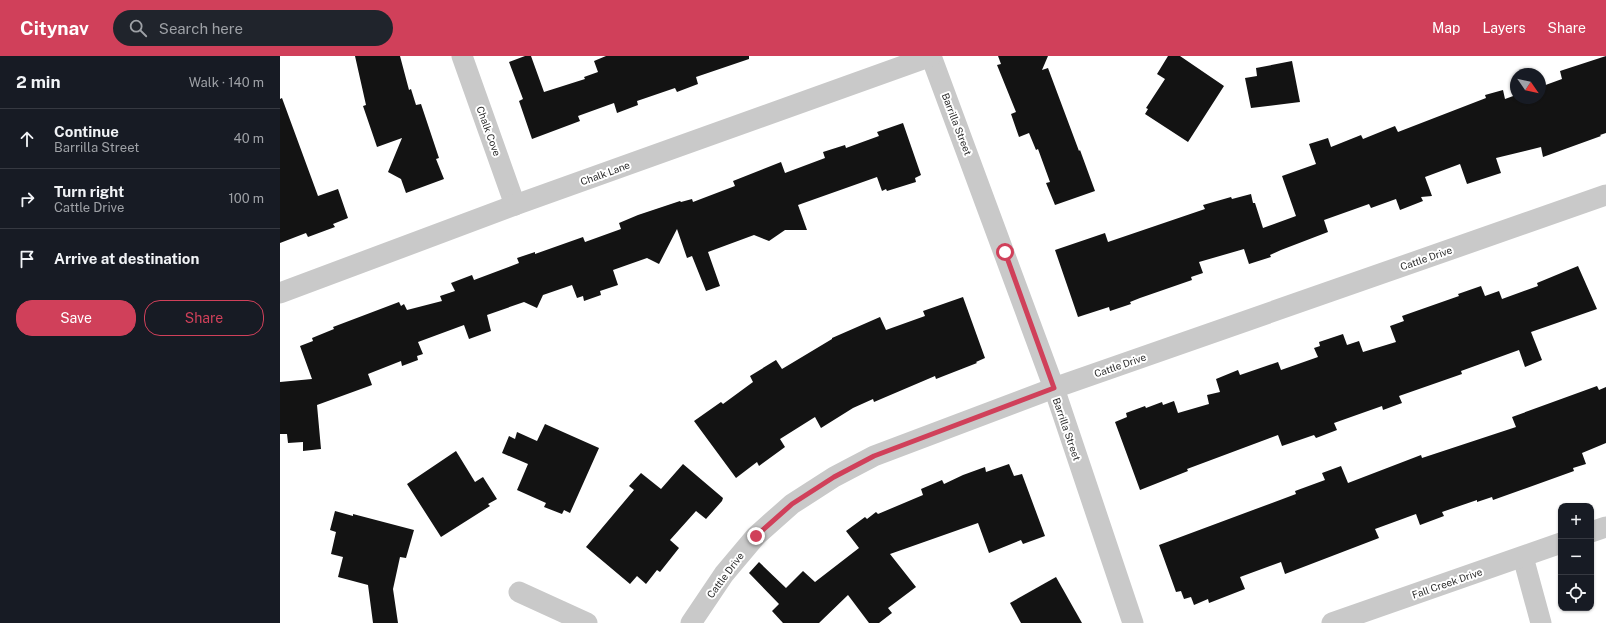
<!DOCTYPE html>
<meta charset="utf-8">
<style>
:root{--surface:#171b24;--page:#20242c;--text:#f1f3f6;--muted:#9ea1a6;--line:#363941;--accent:#d0405a}
body{margin:0;font-family:"Public Sans",sans-serif;background:var(--page);color:var(--text)}
.controls{position:absolute;right:12px;bottom:12px;display:grid;overflow:hidden;border-radius:8px;box-shadow:0 1px 3px #0004}
.controls button{width:36px;height:36px;display:grid;place-items:center;padding:0;border:0;border-bottom:1px solid var(--line);background:var(--surface);color:var(--text);font:20px sans-serif}
.compass{position:absolute;left:1230px;top:12px;width:36px;height:36px;border-radius:50%;background:var(--surface);box-shadow:0 1px 3px #0004;rotate:124deg}
.stop{position:absolute;width:12px;height:12px;margin:-9px;border:3px solid #d0405a;border-radius:50%;background:#fff}
.stop.end{background:#d0405a;border-color:#fff;box-shadow:0 1px 4px #0008}
.list{margin:0;padding:0;list-style:none}
h2{display:flex;justify-content:space-between;align-items:center;height:52px;margin:0;padding:0 16px;font-size:17px}
h2 small{font-size:13px;font-weight:400;color:var(--muted)}
.list li{display:grid;grid-template-columns:26px 1fr auto;gap:12px;align-items:center;box-sizing:border-box;height:60px;padding:0 16px;border-top:1px solid var(--line)}
.list b{display:block;font-size:15px;white-space:nowrap}
.list p{margin:0;font-size:13px;white-space:nowrap;color:var(--muted)}
.list em{font-size:13px;font-style:normal;color:var(--muted)}
.actions{display:flex;gap:8px;padding:12px 16px}
.actions a{flex:1;padding:9px 0;border:1px solid var(--accent);border-radius:16px;text-align:center;font-size:14px;color:var(--accent)}
.actions .main{background:var(--accent);color:#fff}
.icon{flex:none;width:22px;height:22px;fill:none;stroke:currentColor;stroke-width:2;stroke-linecap:round;stroke-linejoin:round}
.map{position:relative;flex:none;width:1326px;height:567px;overflow:hidden}
header{display:flex;align-items:center;gap:24px;box-sizing:border-box;height:56px;padding:0 20px;background:var(--accent);color:#fff}
header strong{font-size:19px}
nav{display:flex;gap:22px;margin-inline-start:auto;font-size:14px}
.search{width:280px;height:36px;background:var(--page);display:flex;align-items:center;gap:10px;box-sizing:border-box;padding:0 14px;border-radius:22px;color:var(--muted);font-size:15px}
main{display:flex}
aside{flex:1;background:var(--surface)}
.map>svg:first-child{display:block}
.building{fill:#131313}
.lines{fill:none;stroke-linecap:round;stroke-linejoin:round}
.street{stroke:#c9c9c9;stroke-width:21}
.route{stroke:#d0405a;stroke-width:5}
.labels{text-anchor:middle;stroke-width:4;stroke-linejoin:round;paint-order:stroke}
.street-label{font-size:10px;fill:#2c2c2c;stroke:#fff}
</style>
<header>
<strong>Citynav</strong>
<div class="search"><svg class="icon" aria-label="search" viewBox="0 0 24 24"><circle cx="10" cy="10" r="6"/><path d="M15 15l6 6"/></svg>Search here</div>
<nav><a>Map</a><a>Layers</a><a>Share</a></nav>
</header>
<main>
<aside>
<h2>2 min<small>Walk · 140 m</small></h2>
<ul class="list">
<li><svg class="icon" aria-label="ahead" viewBox="0 0 24 24"><path d="M12 20V5M6 11l6-6 6 6"/></svg><div><b>Continue</b><p>Barrilla Street</p></div><em>40 m</em></li>
<li><svg class="icon" aria-label="right" viewBox="0 0 24 24"><path d="M7 20v-9h11M14 6l5 5-5 5"/></svg><div><b>Turn right</b><p>Cattle Drive</p></div><em>100 m</em></li>
<li><svg class="icon" aria-label="arrive" viewBox="0 0 24 24"><path d="M6 21V4h12l-3 4 3 4H6"/></svg><div><b>Arrive at destination</b></div></li>
</ul>
<div class="actions"><a class="main">Save</a><a>Share</a></div>
</aside>
<div class="map">
<svg width="1326" height="567" viewBox="0 0 1326 567">
<rect width="100%" height="100%" fill="#fff"/>
<g class="building">
<polygon points="75,0 120,0 129,34 131,33 136,49 141,48 159,102 156,103 164,123 126,137 121,123 108,116 122,82 97,91 83,50 86,49"/>
<polygon points="245,0 251,0 264,36 305,23 304,21 318,16 314,5 326,0 469,0 469,3 416,21 418,28 397,36 395,32 357,45 358,49 337,57 334,47 298,60 300,65 252,83 239,45 243,43 229,6"/>
<polygon points="718,0 768,0 762,14 768,12 799,95 800,94 815,135 775,149 766,127 770,126 758,93 756,94 749,77 739,81 731,58 736,56 717,9 721,8"/>
<polygon points="888,0 900,0 944,30 908,86 865,58 868,53 866,52 885,23 877,18"/>
<polygon points="1326,0 1326,77 1320,79 1321,80 1263,101 1261,91 1216,102 1221,117 1187,128 1180,108 1145,121 1152,140 1141,141 1143,145 1120,154 1116,143 1091,152 1089,148 1044,164 1048,176 1001,194 990,199 991,201 969,208 964,193 919,206 923,217 911,221 912,224 860,242 850,246 851,248 830,255 829,251 798,261 775,194 825,177 828,186 925,153 923,149 951,141 952,143 971,138 973,147 975,147 983,172 1016,160 1002,120 1036,108 1029,88 1048,82 1051,91 1081,79 1083,83 1115,70 1118,76 1206,42 1205,39 1223,34 1225,43 1236,39 1236,42 1260,42 1260,31 1282,23 1280,15"/>
<polygon points="1012,5 1020,46 971,52 965,22 977,20 976,12"/>
<polygon points="2,42 38,140 58,133 68,162 53,168 55,171 28,181 26,177 0,187 0,43"/>
<polygon points="623,67 641,119 635,122 636,126 607,135 606,133 602,135 597,121 518,149 527,174 505,174 489,185 474,179 428,196 440,230 426,235 412,200 407,202 397,173 379,208 367,202 333,214 338,229 320,235 321,239 304,245 303,240 297,242 292,229 263,239 257,252 244,246 207,259 211,275 189,283 184,269 138,286 143,298 137,300 138,304 122,310 121,305 88,318 92,329 37,349 41,393 23,395 23,386 8,387 7,378 0,378 0,326 32,323 20,290 33,285 32,282 54,273 53,271 119,246 121,250 124,248 127,254 162,245 160,240 175,235 171,227 192,219 194,224 239,207 237,202 255,196 255,198 303,181 305,186 341,173 339,167 358,159 400,145 401,146 412,143 413,146 455,130 453,125 501,106 505,117 545,102 543,96 565,89 566,92 599,80 597,76"/>
<polygon points="1298,210 1317,253 1251,276 1262,304 1245,311 1239,294 1181,315 1182,318 1119,340 1122,347 1103,354 1102,350 1054,367 1057,374 1036,382 1034,379 1002,390 998,379 907,413 908,415 860,434 835,366 847,361 846,357 865,350 866,352 882,346 883,349 894,345 898,357 929,348 927,339 940,336 936,323 958,314 960,319 998,306 1001,314 1038,301 1034,292 1040,290 1039,286 1063,278 1067,289 1079,285 1083,296 1116,286 1110,270 1124,265 1122,260 1179,240 1178,238 1201,230 1205,240 1219,235 1222,243 1258,230 1257,227"/>
<polygon points="683,241 705,302 696,306 697,307 656,323 655,320 594,346 593,343 573,352 541,372 535,361 500,383 505,391 479,410 477,406 456,422 414,365 441,346 443,348 473,326 470,320 496,304 502,313 552,283 552,282 600,261 606,274 645,260 643,255"/>
<polygon points="1317,330 1319,334 1326,331 1326,387 1302,397 1306,408 1293,412 1294,415 1213,444 1212,441 1197,446 1197,444 1162,456 1164,460 1140,469 1136,458 1095,473 1099,482 1005,518 1001,506 960,521 965,533 929,547 928,543 914,549 911,541 904,543 901,535 896,536 879,489 1016,438 1015,435 1045,424 1042,417 1061,410 1068,427 1141,399 1142,402 1236,371 1232,361"/>
<polygon points="265,368 319,392 290,457 284,454 282,458 264,451 266,447 237,434 248,408 222,397 229,380 235,383 237,376 257,385"/>
<polygon points="176,395 195,426 203,421 217,443 208,448 210,450 161,481 127,428"/>
<polygon points="403,408 443,442 442,445 426,463 416,455 390,484 399,492 380,516 377,514 366,528 357,520 350,528 306,491 354,434 349,430 361,417 381,433"/>
<polygon points="729,408 734,420 742,418 765,480 743,488 741,484 709,497 698,467 610,498 636,531 608,552 612,557 599,567 589,567 568,539 539,567 503,567 492,555 499,548 469,517 479,506 506,532 523,515 535,526 579,492 566,475 585,461 587,463 596,456 598,458 643,439 641,433 662,424 664,428 683,419 705,411 706,416"/>
<polygon points="55,455 73,460 73,458 134,474 126,502 120,501 113,533 118,567 93,567 88,529 58,521 63,501 51,498 56,476 50,474"/>
<polygon points="776,521 802,567 741,567 730,547"/>
</g>
<g class="lines">
<g class="street">
<polyline points="182,0 235,149"/>
<polyline points="651,0 774,332 853,567"/>
<polyline points="0,237 235,149 651,0"/>
<polyline points="1311,476 1326,471"/>
<polyline points="1243,501 1261,567"/>
<polyline points="239,536 307,567"/>
<polyline points="411,567 444,518 476,480 512,448 554,421 594,400 774,332 1326,139"/>
<polyline points="1052,567 1281,487"/>
</g>
</g>
<g class="lines">
<polyline class="route" points="476,480 512,448 554,421 594,400 774,332 725,196"/>
</g>
<g class="labels">
<g class="street-label">
<text transform="translate(677 68) rotate(69)" y="4">Barrilla Street</text>
<text transform="translate(209 75) rotate(70)" y="4">Chalk Cove</text>
<text transform="translate(325 117) rotate(-20)" y="4">Chalk Lane</text>
<text transform="translate(1146 202) rotate(-19)" y="4">Cattle Drive</text>
<text transform="translate(840 309) rotate(-19)" y="4">Cattle Drive</text>
<text transform="translate(787 373) rotate(71)" y="4">Barrilla Street</text>
<text transform="translate(445 519) rotate(-53)" y="4">Cattle Drive</text>
<text transform="translate(1167 527) rotate(-19)" y="4">Fall Creek Drive</text>
</g>
</g>
</svg>
<div class="controls">
<button>+</button>
<button>−</button>
<button><svg class="icon" aria-label="locate" viewBox="0 0 24 24"><circle cx="12" cy="12" r="6"/><path d="M12 2v4M12 18v4M2 12h4M18 12h4"/></svg></button>
</div>
<svg class="compass" viewBox="-18 -18 36 36"><path d="M0-13l5 13h-10z" fill="#e53935"/><path d="M0 13l5-13h-10z" fill="#9ea1a6"/></svg>
<div class="stop" style="left:725px;top:196px"></div>
<div class="stop end" style="left:476px;top:480px"></div>
</div>
</main>
